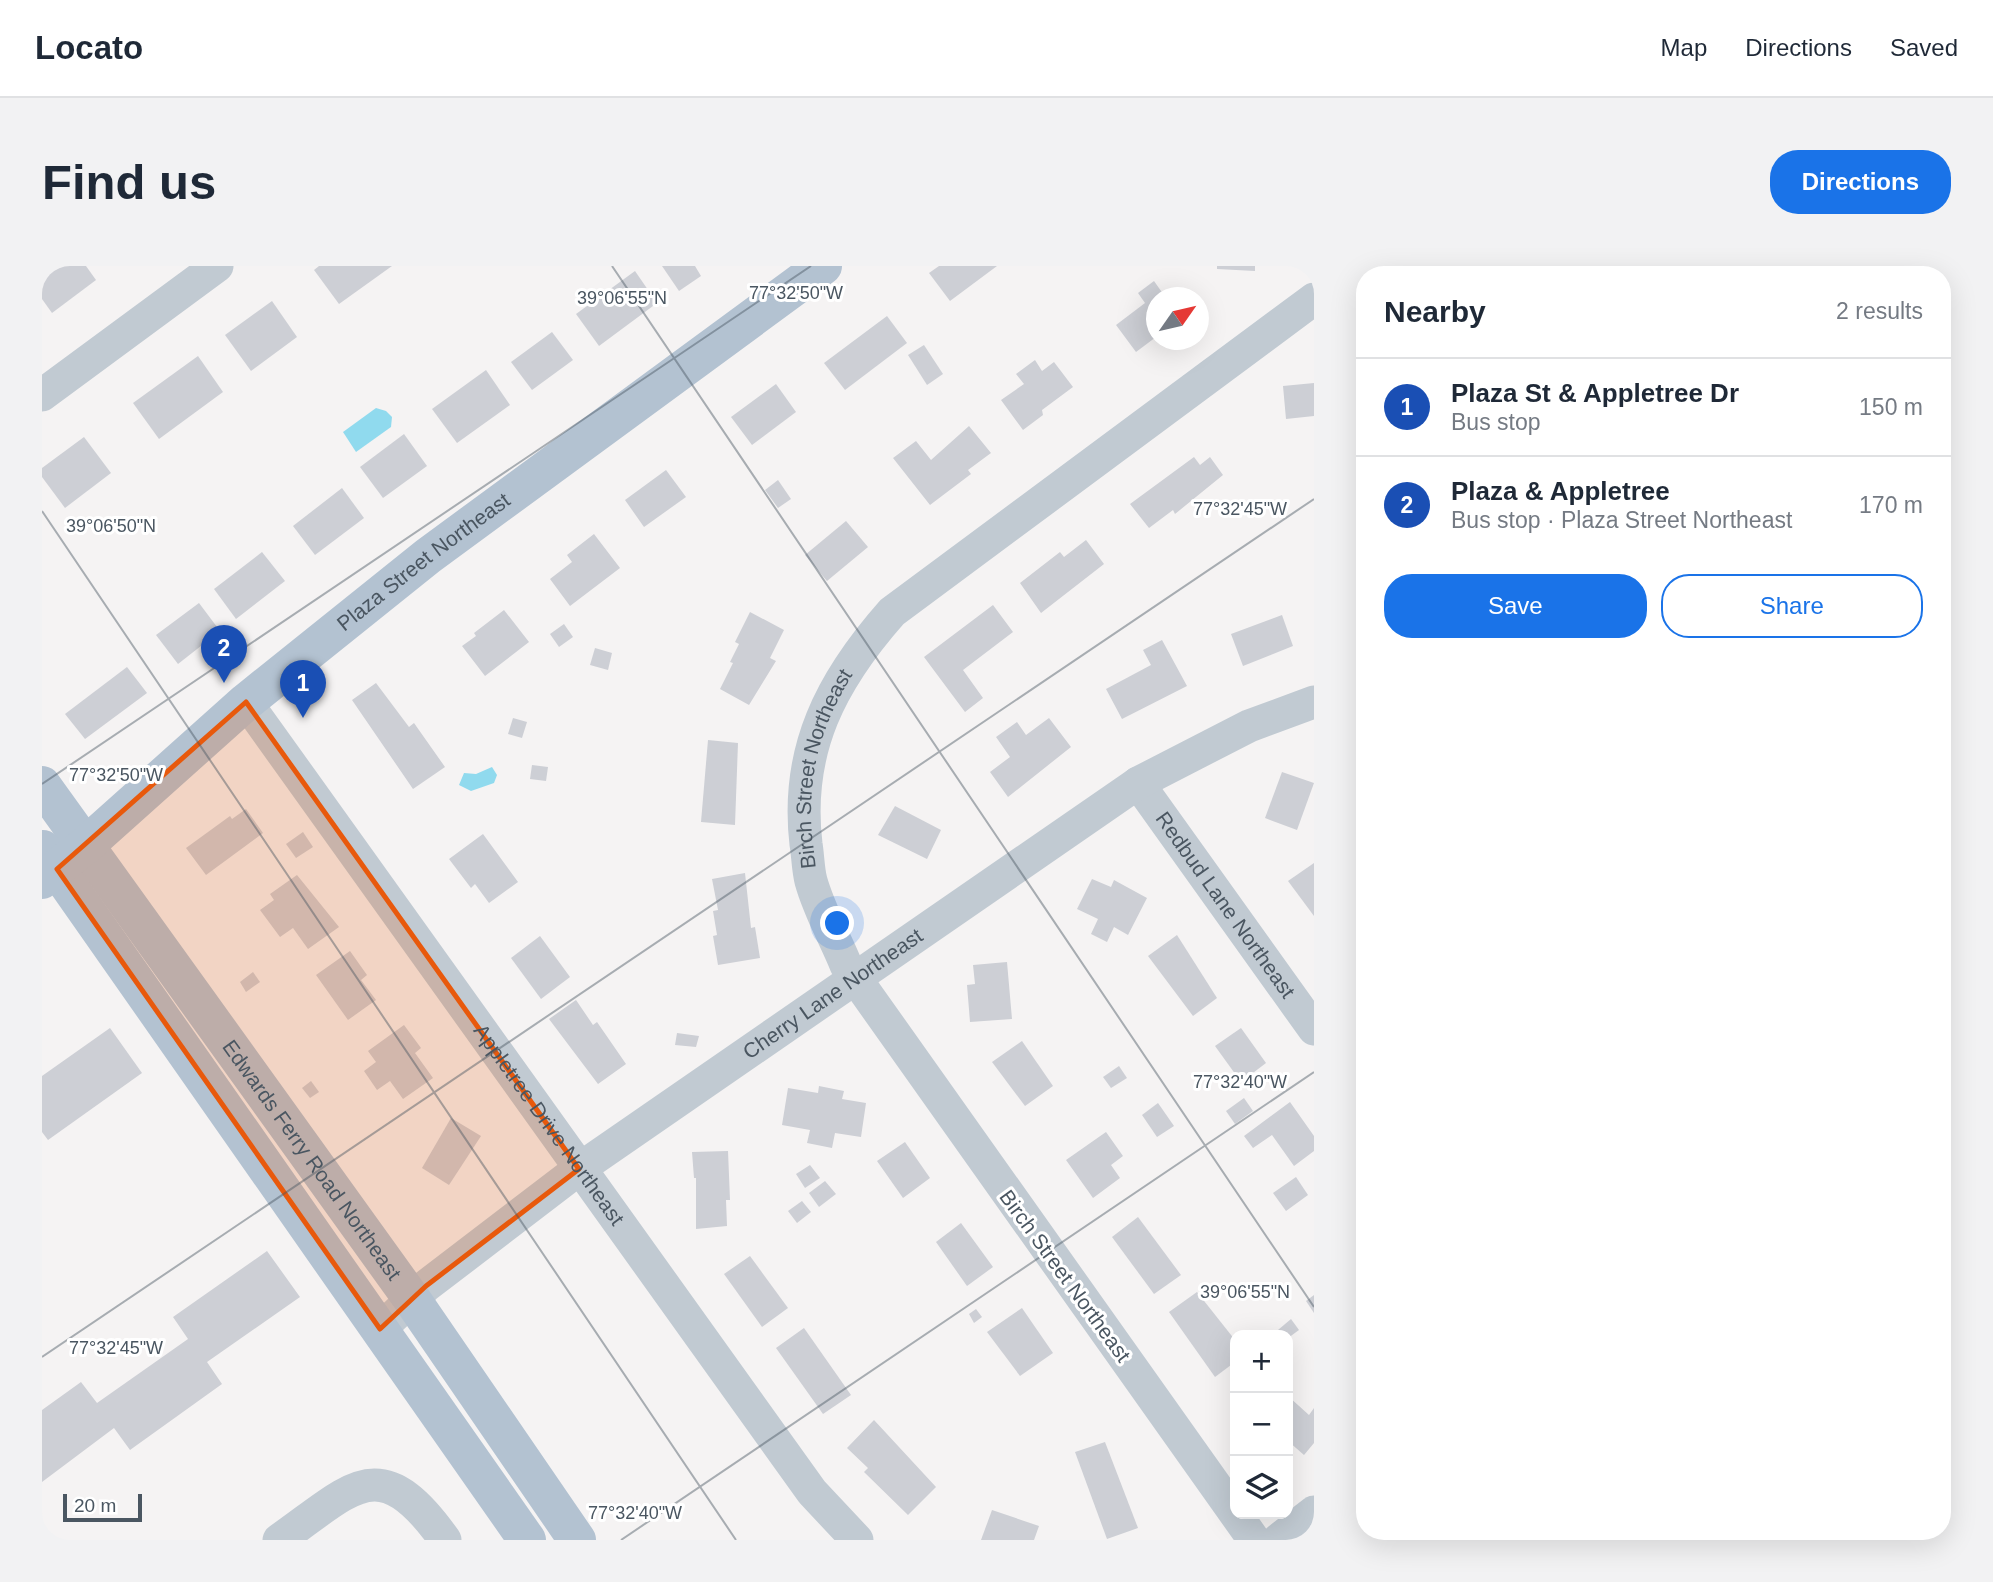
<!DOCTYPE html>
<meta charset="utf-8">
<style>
:root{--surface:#fff;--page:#f2f2f3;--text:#1f2937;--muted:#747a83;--line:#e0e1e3;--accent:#1a73e8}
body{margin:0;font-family:Helvetica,sans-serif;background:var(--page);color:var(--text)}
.controls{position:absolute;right:21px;bottom:21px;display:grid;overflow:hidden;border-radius:14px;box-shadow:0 7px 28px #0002}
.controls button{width:63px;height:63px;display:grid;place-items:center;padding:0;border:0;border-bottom:2px solid var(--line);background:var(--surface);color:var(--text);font:35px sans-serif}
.compass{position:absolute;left:1104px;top:21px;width:63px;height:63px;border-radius:50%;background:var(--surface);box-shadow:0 7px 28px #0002;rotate:56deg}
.scale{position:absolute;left:21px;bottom:18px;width:79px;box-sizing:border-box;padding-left:7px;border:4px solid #4a5661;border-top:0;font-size:19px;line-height:24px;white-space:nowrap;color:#4a5661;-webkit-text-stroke:5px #fff;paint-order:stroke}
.you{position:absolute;left:796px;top:658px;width:24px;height:24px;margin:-18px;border:5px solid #fff;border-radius:50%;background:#1a73e8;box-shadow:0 0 0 10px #1a73e833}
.badge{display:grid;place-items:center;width:46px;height:46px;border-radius:50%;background:var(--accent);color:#fff;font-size:23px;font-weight:700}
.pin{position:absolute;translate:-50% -58px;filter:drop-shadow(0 2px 4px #0008)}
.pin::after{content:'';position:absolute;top:37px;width:24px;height:21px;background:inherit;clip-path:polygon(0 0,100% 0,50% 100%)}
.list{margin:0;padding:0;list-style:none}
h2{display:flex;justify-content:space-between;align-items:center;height:91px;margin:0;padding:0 28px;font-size:30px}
h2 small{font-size:23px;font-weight:400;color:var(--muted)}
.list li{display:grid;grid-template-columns:46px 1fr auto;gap:21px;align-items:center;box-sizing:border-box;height:98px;padding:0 28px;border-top:2px solid var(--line)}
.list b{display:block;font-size:26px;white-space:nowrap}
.list p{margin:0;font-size:23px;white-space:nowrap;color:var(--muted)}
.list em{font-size:23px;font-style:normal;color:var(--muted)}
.actions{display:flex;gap:14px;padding:21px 28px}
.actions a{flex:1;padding:16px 0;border:2px solid var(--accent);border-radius:28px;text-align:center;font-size:24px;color:var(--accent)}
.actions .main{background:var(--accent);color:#fff}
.icon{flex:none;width:38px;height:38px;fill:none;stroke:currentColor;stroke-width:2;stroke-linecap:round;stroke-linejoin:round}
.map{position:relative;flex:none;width:1272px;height:1274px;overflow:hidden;border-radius:28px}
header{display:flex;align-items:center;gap:42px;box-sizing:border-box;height:98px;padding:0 35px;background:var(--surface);border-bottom:2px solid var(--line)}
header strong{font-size:33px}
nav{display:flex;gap:38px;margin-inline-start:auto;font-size:24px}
.intro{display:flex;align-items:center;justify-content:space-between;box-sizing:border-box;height:168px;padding:0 42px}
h1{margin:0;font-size:49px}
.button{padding:18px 32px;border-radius:28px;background:var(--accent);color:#fff;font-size:24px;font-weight:700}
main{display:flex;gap:42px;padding:0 42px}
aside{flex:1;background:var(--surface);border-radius:28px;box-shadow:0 7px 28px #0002}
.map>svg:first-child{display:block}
.water{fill:#90daee}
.building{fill:#cdcfd5}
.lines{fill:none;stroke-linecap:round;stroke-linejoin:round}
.minor{stroke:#c1cad2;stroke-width:33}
.major{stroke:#b3c2d1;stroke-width:38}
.marked{fill:#e8590c;fill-opacity:0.2;stroke:#e8590c;stroke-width:5;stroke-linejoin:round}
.ticks{fill:none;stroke:#4a5661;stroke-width:2;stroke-opacity:0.45}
.labels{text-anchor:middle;stroke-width:6;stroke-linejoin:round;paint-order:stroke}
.street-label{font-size:21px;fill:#4a5661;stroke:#fff}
.ticks-label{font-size:18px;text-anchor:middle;fill:#4a5661;stroke:#fff;stroke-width:6;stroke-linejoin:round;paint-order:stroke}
</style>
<header>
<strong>Locato</strong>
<nav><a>Map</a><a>Directions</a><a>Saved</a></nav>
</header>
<div class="intro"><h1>Find us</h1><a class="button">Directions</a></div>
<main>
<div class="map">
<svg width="1272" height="1274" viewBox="0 0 1272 1274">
<rect width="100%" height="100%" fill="#f5f3f3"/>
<g class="water">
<polygon points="334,142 344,145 350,151 349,161 314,186 301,166"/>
<polygon points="450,501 455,509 452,517 429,525 417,519 422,507 434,508"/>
</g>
<g class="building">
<polygon points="0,0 44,0 54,14 10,47 0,33"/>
<polygon points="277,0 350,0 297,38 272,4"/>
<polygon points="620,0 653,0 659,10 637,25"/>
<polygon points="897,0 955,0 908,35 887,7"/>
<polygon points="1175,0 1213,0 1213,5 1175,3"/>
<polygon points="593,5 615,37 557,80 534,48"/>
<polygon points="1112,15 1124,32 1114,32 1114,71 1094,86 1074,59 1103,37 1096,27"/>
<polygon points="230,35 255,71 209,105 183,69"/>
<polygon points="845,50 865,77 803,124 782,97"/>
<polygon points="510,66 531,94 490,124 469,96"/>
<polygon points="882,79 901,108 885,119 866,89"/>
<polygon points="156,90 181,126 117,173 91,137"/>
<polygon points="993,94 1000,105 1012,96 1031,121 1000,144 1001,149 981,164 959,134 982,118 974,108"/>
<polygon points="444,104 468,139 415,177 390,143"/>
<polygon points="1272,117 1272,150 1244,153 1241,120"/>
<polygon points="734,118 754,146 710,179 689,151"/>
<polygon points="927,160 949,187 926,204 929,208 888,239 851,192 874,175 889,194"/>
<polygon points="362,168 385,200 341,232 318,201"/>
<polygon points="42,171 69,207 23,242 0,211 0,202"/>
<polygon points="1152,191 1158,199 1168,191 1181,209 1133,248 1131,244 1107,262 1088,238"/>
<polygon points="624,204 644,231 602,261 583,234"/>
<polygon points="736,214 749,233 736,242 723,224"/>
<polygon points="300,222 322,252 273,289 251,260"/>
<polygon points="804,255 826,281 785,315 763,289"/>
<polygon points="552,268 578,302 528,340 508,313 530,296 525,289"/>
<polygon points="1044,274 1062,298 999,347 978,317 1018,286 1022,291"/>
<polygon points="220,286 243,315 194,353 172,323"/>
<polygon points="157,337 178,365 136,398 114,369"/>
<polygon points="951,339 971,366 921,404 941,432 923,446 882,391"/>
<polygon points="462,344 487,376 443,410 420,380 434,370 432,367"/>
<polygon points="708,346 742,364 728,392 734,395 707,439 678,423 691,397 688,396 697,378 693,376"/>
<polygon points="1240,349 1251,380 1201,400 1189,368"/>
<polygon points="522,358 531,371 517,381 508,368"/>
<polygon points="1120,374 1145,420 1080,453 1064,423 1109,399 1101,384"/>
<polygon points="553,382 570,387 566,404 548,399"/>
<polygon points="85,401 105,427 43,473 23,448"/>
<polygon points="334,417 367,461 372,457 403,501 371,523 310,434"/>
<polygon points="471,452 485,456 480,472 466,468"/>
<polygon points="1007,452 1029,481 966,531 948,506 968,491 954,471 975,456 984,469"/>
<polygon points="666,474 696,477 693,559 659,556"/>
<polygon points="490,499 506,501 504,515 488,513"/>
<polygon points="1240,506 1272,517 1255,564 1223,552"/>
<polygon points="853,540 899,564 885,593 836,569"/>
<polygon points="204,543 221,567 164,609 144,582 188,550 190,553"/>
<polygon points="261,566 271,581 254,592 244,578"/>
<polygon points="441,568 476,616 447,637 433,618 429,622 407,593"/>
<polygon points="1272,597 1272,650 1246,615"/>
<polygon points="703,607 709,662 713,661 718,692 676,699 671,670 675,669 671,645 676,644 670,613"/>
<polygon points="255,609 297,661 266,683 251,662 238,671 218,644 232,634 228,628"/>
<polygon points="1050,613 1069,621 1072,614 1105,632 1086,669 1072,661 1065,676 1049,668 1056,653 1035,643"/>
<polygon points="1135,669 1175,732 1151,750 1106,690"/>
<polygon points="498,670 528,711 499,733 469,692"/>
<polygon points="308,685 325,709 319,714 334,734 306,754 274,709"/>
<polygon points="965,696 970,753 928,756 925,719 933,718 931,699"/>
<polygon points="211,706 218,716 204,726 198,716"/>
<polygon points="534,734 551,759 555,756 584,798 556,818 507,753"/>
<polygon points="362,759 379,782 373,787 391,812 361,833 348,815 335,824 322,805 334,796 326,785"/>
<polygon points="68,762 100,807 6,874 0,866 0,810"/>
<polygon points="1199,762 1224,797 1199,816 1173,780"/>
<polygon points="635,767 657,770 654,781 633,779"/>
<polygon points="980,775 1011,820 983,840 950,796"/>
<polygon points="1077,800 1085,812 1069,822 1061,811"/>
<polygon points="269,815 277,826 268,832 260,822"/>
<polygon points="777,820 802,825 800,833 824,837 819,871 793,867 790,882 765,877 768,864 740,859 746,822 776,827"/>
<polygon points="1202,832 1211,845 1193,858 1184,845"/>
<polygon points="1248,836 1272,870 1272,885 1252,900 1230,869 1211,882 1202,870"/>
<polygon points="1116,837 1132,860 1115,871 1100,849"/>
<polygon points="409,852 439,870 407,919 380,902"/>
<polygon points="1064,866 1081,890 1069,899 1078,912 1051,932 1024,894"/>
<polygon points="863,876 888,912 861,932 835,895"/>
<polygon points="686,885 688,934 684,934 685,960 654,963 654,912 652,912 650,886"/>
<polygon points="768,899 778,912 763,922 754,908"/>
<polygon points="1254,911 1266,929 1244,945 1231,927"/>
<polygon points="783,915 794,928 777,941 767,927"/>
<polygon points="760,935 769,946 755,957 746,945"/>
<polygon points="1096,951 1139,1009 1112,1028 1070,971"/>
<polygon points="919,957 951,1001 925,1020 894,976"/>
<polygon points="225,985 258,1031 165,1096 180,1118 88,1184 72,1162 0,1216 0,1144 39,1116 55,1137 146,1073 131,1051"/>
<polygon points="708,990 746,1042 720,1061 682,1008"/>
<polygon points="1155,1026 1193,1074 1193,1096 1173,1111 1127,1046"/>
<polygon points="1272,1029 1272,1047 1264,1035"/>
<polygon points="980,1042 1011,1087 978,1110 945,1066"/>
<polygon points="934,1043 940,1051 932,1057 927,1048"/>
<polygon points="1249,1053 1257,1064 1246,1072 1236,1064"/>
<polygon points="762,1062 809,1129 781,1148 734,1082"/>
<polygon points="1246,1130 1267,1149 1272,1142 1272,1177 1262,1189 1246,1175"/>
<polygon points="832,1154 894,1221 866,1249 822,1206 826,1202 805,1182"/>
<polygon points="1063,1176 1096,1262 1065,1273 1033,1186"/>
<polygon points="950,1244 997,1260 992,1274 939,1274"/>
</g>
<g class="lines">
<g class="minor">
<polyline points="0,129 175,0"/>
<path id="s1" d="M204,436L770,1226L815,1274"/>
<path id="s2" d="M1096,517L1272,763"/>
<path id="s3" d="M338,1063L384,1020L537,903L1096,517L1207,460L1272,436"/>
<path d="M237,1274C311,1222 338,1182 403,1274"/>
<path id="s4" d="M1212,1274L804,699C793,672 777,644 769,615C766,604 766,590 764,578C753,484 789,415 850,346L1272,33"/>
<polyline points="1236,1274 1272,1246"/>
</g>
<g class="major">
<path id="s5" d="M0,519L369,1032L535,1274"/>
<polyline points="1,583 485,1274"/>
<path id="s6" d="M0,614L44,579L204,436L386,290L781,0"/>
</g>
</g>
<path class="marked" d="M204,436L537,903L384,1020L338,1063L15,603Z"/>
<path class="ticks" d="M570,0L1272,1041M0,245L694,1274M0,518L769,0M0,1091L1272,233M579,1274L1272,806"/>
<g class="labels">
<g class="street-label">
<text dy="7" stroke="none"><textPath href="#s6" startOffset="497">Plaza Street Northeast</textPath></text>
<text dy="7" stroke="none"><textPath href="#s4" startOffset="912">Birch Street Northeast</textPath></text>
<text dy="7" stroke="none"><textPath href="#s2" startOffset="150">Redbud Lane Northeast</textPath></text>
<text dy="7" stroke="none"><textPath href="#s3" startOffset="564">Cherry Lane Northeast</textPath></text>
<text dy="7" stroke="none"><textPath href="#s1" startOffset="520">Appletree Drive Northeast</textPath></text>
<text dy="7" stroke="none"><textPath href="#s5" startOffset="462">Edwards Ferry Road Northeast</textPath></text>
<text transform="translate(1023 1010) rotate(54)" y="7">Birch Street Northeast</text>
</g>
</g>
<g class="ticks-label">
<text x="754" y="33">77°32'50"W</text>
<text x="580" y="38">39°06'55"N</text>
<text x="1198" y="249">77°32'45"W</text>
<text x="69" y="266">39°06'50"N</text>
<text x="74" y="515">77°32'50"W</text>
<text x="1198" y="822">77°32'40"W</text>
<text x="1203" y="1032">39°06'55"N</text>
<text x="74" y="1088">77°32'45"W</text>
<text x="593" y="1253">77°32'40"W</text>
</g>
</svg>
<div class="controls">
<button>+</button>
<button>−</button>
<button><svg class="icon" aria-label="layers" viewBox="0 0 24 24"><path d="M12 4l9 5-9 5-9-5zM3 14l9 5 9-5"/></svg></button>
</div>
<svg class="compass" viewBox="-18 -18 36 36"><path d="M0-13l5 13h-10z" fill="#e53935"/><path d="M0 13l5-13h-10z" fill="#747a83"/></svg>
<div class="scale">20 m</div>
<div class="you"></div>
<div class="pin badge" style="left:261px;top:452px;background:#1a4fb4">1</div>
<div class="pin badge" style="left:182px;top:417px;background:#1a4fb4">2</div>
</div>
<aside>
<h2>Nearby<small>2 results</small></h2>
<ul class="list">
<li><span class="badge" style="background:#1a4fb4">1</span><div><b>Plaza St &amp; Appletree Dr</b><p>Bus stop</p></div><em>150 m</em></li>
<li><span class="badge" style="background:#1a4fb4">2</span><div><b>Plaza &amp; Appletree</b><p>Bus stop · Plaza Street Northeast</p></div><em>170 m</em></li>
</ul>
<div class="actions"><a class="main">Save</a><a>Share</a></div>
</aside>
</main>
